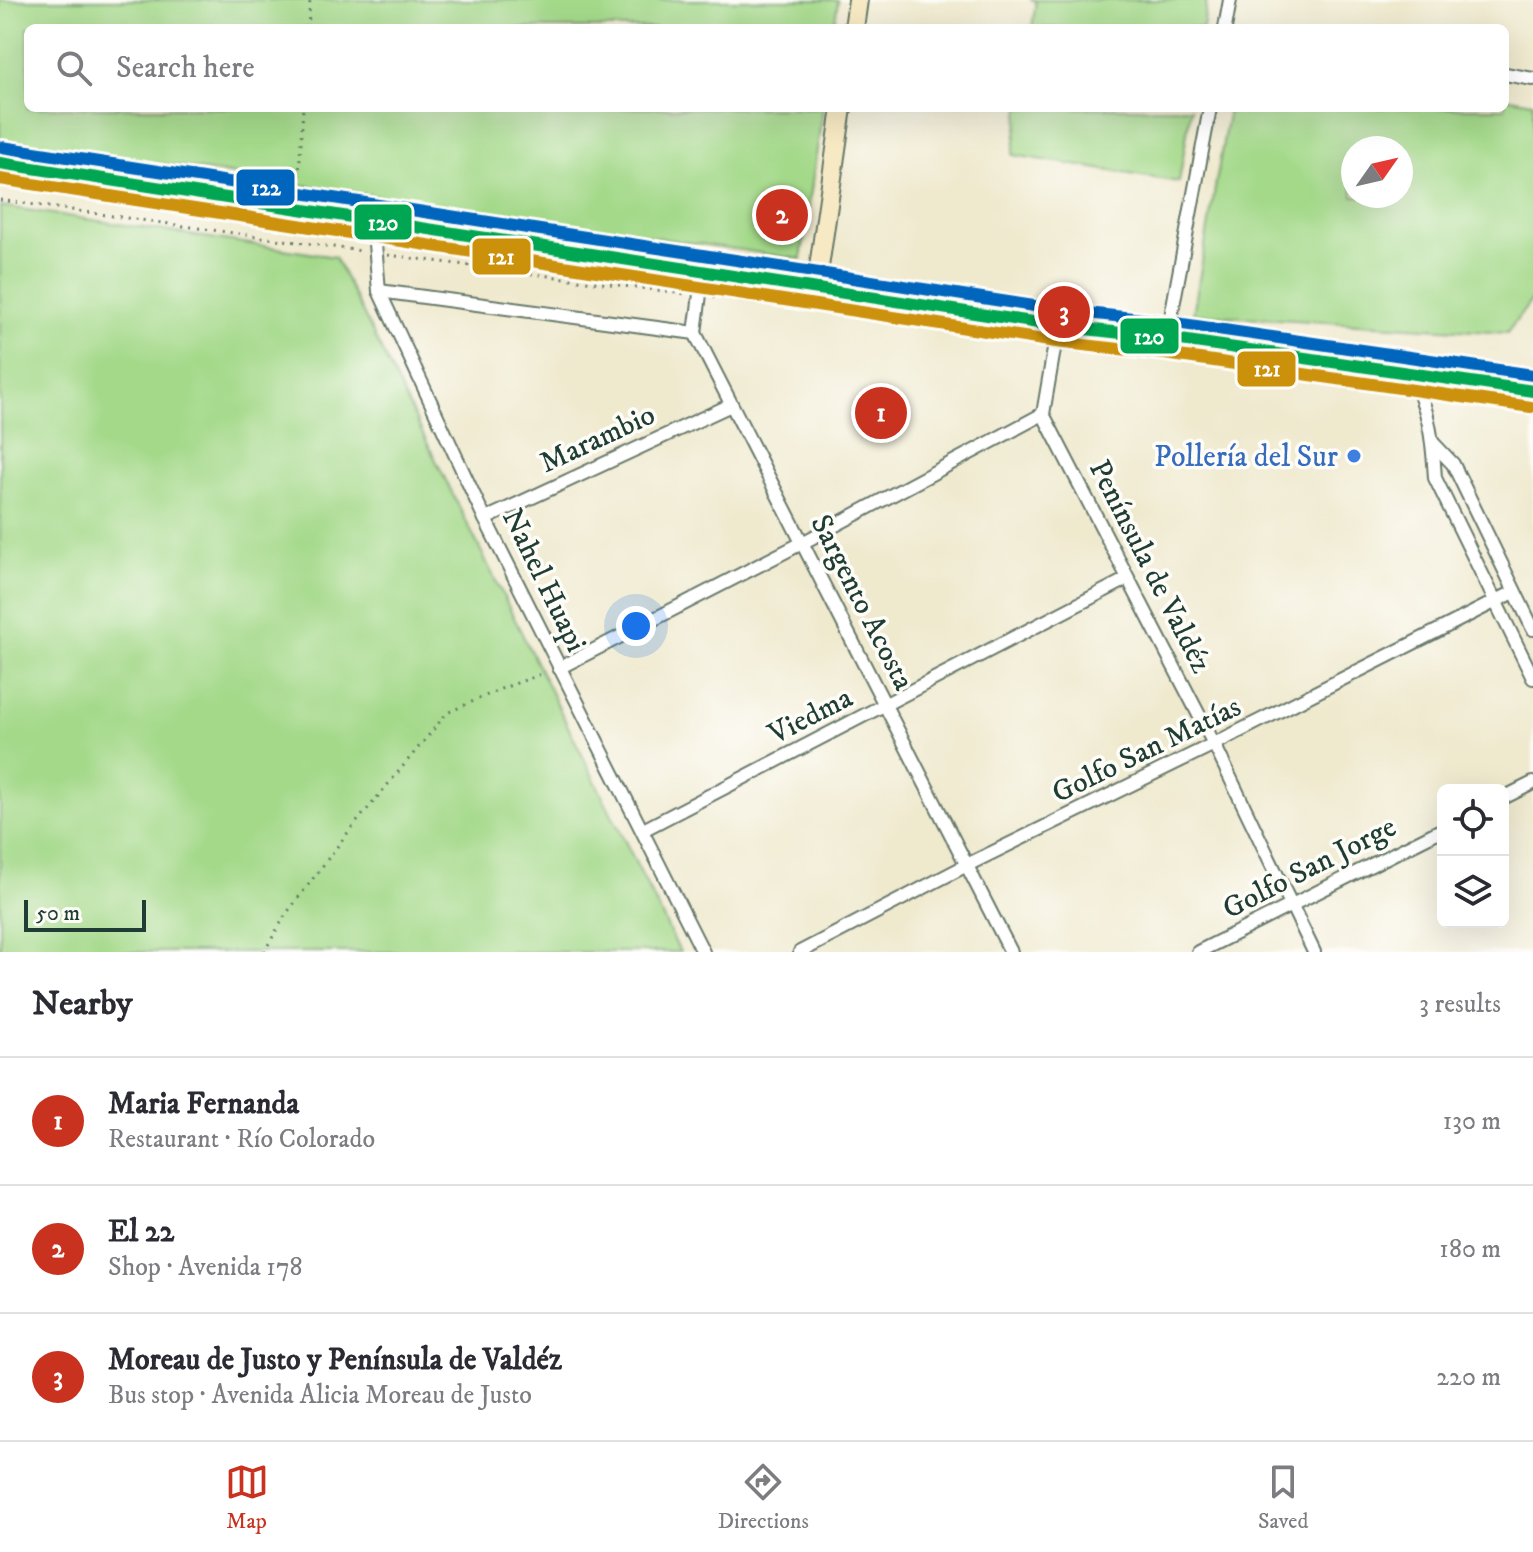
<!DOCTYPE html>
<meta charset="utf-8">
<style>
:root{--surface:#fff;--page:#f2f2f3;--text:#2b2b33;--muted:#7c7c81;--line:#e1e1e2;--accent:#c8321e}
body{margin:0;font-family:"IM FELL DW Pica",serif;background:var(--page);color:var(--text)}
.controls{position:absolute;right:24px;bottom:24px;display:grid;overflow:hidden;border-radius:12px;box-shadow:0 8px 32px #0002}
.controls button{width:72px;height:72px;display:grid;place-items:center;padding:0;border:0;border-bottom:2px solid var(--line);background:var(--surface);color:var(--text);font:40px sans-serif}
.compass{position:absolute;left:1341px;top:136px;width:72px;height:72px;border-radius:50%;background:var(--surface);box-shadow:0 8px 32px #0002;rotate:56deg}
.scale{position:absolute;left:24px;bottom:20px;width:122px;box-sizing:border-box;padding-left:8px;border:4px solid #1f3d34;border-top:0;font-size:22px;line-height:28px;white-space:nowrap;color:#1f3d34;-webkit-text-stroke:6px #fdfcf7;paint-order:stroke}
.you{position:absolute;left:636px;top:626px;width:28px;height:28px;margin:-20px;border:6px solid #fff;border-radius:50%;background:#1a73e8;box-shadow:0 0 0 12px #1a73e833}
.badge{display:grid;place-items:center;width:52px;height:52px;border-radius:50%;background:var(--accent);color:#fff;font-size:26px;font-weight:700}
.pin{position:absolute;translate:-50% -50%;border:4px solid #fff;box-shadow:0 2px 8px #0006}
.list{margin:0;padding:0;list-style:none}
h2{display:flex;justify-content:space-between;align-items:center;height:104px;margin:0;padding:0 32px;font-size:34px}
h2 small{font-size:26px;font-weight:400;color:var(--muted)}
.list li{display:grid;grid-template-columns:52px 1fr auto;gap:24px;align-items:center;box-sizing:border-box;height:128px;padding:0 32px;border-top:2px solid var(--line)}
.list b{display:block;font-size:30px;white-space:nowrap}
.list p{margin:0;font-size:26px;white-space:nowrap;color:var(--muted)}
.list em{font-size:26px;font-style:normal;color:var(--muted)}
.icon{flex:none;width:44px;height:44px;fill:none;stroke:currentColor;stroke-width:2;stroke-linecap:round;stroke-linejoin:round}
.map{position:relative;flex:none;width:1533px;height:952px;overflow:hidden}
.search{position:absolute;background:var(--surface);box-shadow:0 8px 32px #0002;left:24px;right:24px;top:24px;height:88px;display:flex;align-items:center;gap:20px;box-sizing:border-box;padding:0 28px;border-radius:12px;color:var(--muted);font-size:30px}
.sheet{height:488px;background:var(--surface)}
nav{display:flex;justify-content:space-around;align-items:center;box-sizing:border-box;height:112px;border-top:2px solid var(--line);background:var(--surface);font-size:22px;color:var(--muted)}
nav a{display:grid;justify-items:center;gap:4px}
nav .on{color:var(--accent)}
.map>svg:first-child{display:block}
.green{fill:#a4d98a;stroke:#628b5f;stroke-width:2;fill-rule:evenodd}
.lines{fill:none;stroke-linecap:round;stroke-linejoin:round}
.street-casing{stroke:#68796a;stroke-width:16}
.secondary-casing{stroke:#68796a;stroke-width:22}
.path{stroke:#68796a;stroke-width:3;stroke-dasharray:2 6;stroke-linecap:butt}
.street{stroke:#fff;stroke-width:12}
.secondary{stroke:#f7e9c3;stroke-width:18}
.bus-1-casing{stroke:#fdfcf7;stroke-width:18}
.bus-2-casing{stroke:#fdfcf7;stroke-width:18}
.bus-3-casing{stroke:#fdfcf7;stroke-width:18}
.bus-1{stroke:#00a651;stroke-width:12}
.bus-2{stroke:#cc910a;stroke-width:12}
.bus-3{stroke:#0065bd;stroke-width:12}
.shop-dot{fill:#3f7fe0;stroke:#fdfcf7;stroke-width:3}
.labels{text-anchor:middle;stroke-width:7;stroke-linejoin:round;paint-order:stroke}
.street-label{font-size:30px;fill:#1f3d34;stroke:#fdfcf7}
.shop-label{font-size:30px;fill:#366cbe;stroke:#fdfcf7;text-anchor:end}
.line-badge{stroke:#fdfcf7;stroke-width:3}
.badge-label{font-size:22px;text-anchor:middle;font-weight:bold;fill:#fff}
</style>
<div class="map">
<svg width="1533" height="952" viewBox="0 0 1533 952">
<rect width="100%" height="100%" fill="#fdfcf7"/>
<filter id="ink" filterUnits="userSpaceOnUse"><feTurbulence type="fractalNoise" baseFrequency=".0125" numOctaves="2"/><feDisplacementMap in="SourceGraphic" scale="16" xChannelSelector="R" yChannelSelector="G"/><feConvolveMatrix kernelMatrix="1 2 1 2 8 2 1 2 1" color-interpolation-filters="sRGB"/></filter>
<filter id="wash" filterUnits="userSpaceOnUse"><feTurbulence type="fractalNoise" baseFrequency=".006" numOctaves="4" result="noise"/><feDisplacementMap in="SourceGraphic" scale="32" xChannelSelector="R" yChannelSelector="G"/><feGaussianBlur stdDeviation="1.8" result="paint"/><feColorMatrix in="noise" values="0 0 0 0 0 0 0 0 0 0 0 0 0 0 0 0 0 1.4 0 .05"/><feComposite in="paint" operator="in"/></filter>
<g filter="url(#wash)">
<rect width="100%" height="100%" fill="#efe9ce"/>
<g class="green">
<polygon points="0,0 838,0 834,28 28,28 28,108 823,108 801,259 0,140"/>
<polygon points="1030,0 1207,0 1203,28 1032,28 1036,1"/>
<path d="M1505,97L1533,102V298L1507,333L1193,314L1229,108H1505ZM1353,148H1401V196H1353Z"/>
<polygon points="1020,108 1191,108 1179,182 1013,155"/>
<polygon points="0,206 335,257 680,952 0,952"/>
</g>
</g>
<g filter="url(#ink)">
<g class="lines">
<defs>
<g id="street">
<polyline points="1225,28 1230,0"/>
<polyline points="1505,74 1533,79"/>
<polyline points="373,220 379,291 485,519 703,952"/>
<polyline points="703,271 695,333 1011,952"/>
<polyline points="379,291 695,333"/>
<polyline points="1058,326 1043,414 1214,744 1314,952"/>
<polyline points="1167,338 1210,108"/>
<path d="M1406,372C1429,399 1433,443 1435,478L1533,678"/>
<polyline points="1433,443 1453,464 1533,629"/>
<polyline points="485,519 731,405"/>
<polyline points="559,668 804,542 1043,414"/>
<polyline points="1503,798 1533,783"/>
<polyline points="643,830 1127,579"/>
<polyline points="800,952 967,865 1214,744 1514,592"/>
<polyline points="1198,952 1443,829"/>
</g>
<g id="secondary">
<polyline points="854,28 858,0"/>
<polyline points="0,163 1058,326 1167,338 1533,391"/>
<polyline points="816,288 842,108"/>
</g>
</defs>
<use href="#street" class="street-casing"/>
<use href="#secondary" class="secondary-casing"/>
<g class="path">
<polyline points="308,28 310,0"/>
<polyline points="298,192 303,108"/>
<polyline points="0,200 361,251"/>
<polyline points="388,255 686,294"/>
<polyline points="713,297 833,310"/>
<polyline points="264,952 286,914 346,835 447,713 503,688 544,673"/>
</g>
<use href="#street" class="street"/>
<use href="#secondary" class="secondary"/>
<defs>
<polyline id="bus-1" points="0,163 1058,326 1167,338 1533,391"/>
<polyline id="bus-2" points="0,179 1056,342 1165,354 1531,407"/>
<polyline id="bus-3" points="2,147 1060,310 1169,322 1533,375"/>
</defs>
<use href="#bus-1" class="bus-1-casing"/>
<use href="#bus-2" class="bus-2-casing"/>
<use href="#bus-3" class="bus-3-casing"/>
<use href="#bus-1" class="bus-1"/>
<use href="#bus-2" class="bus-2"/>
<use href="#bus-3" class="bus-3"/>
</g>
</g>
<circle class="shop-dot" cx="1354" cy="456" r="8"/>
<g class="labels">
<g class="street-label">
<text transform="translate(597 438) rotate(-25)" y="10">Marambio</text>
<text transform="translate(1151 566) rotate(63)" y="10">Península de Valdéz</text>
<text transform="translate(545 580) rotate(64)" y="10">Nahel Huapi</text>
<text transform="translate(863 602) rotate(63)" y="10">Sargento Acosta</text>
<text transform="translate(810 715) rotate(-27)" y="10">Viedma</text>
<text transform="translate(1146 749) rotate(-26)" y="10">Golfo San Matías</text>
<text transform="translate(1309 867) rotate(-27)" y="10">Golfo San Jorge</text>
</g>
<g class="shop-label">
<text x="1338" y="466">Pollería del Sur</text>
</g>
</g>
<g class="line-badge">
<rect x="235" y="168" width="61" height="39" rx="8" fill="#0065bd"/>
<rect x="353" y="203" width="60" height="38" rx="8" fill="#00a651"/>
<rect x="471" y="237" width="61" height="39" rx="8" fill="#cc910a"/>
<rect x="1119" y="317" width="61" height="38" rx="8" fill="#00a651"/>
<rect x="1236" y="350" width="61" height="38" rx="8" fill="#cc910a"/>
</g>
<g class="badge-label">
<text x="266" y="195">122</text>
<text x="383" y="230">120</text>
<text x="501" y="264">121</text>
<text x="1149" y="344">120</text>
<text x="1267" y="376">121</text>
</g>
</svg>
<div class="controls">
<button><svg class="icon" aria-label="locate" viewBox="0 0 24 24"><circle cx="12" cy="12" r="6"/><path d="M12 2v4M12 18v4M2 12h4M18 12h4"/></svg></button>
<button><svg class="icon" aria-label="layers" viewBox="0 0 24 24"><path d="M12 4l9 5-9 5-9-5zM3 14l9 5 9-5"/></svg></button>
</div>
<svg class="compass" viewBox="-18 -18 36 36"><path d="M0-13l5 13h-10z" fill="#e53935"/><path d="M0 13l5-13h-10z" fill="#7c7c81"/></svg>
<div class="scale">50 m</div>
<div class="you"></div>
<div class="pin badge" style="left:881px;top:413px">1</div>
<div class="pin badge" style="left:782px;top:215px">2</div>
<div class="pin badge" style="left:1064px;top:312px">3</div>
<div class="search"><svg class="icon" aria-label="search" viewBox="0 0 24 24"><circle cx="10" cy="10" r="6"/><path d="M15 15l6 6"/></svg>Search here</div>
</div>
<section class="sheet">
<h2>Nearby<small>3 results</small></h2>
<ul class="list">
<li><span class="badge">1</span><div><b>Maria Fernanda</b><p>Restaurant · Río Colorado</p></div><em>130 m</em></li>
<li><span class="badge">2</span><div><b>El 22</b><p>Shop · Avenida 178</p></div><em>180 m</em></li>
<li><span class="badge">3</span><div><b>Moreau de Justo y Península de Valdéz</b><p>Bus stop · Avenida Alicia Moreau de Justo</p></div><em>220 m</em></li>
</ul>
</section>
<nav>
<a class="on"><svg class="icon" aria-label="map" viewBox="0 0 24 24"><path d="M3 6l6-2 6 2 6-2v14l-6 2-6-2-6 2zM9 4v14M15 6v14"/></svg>Map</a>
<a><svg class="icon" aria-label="directions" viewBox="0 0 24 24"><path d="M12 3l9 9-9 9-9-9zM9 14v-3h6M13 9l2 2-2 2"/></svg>Directions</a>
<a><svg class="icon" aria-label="saved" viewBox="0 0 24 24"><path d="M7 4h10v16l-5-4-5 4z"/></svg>Saved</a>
</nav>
